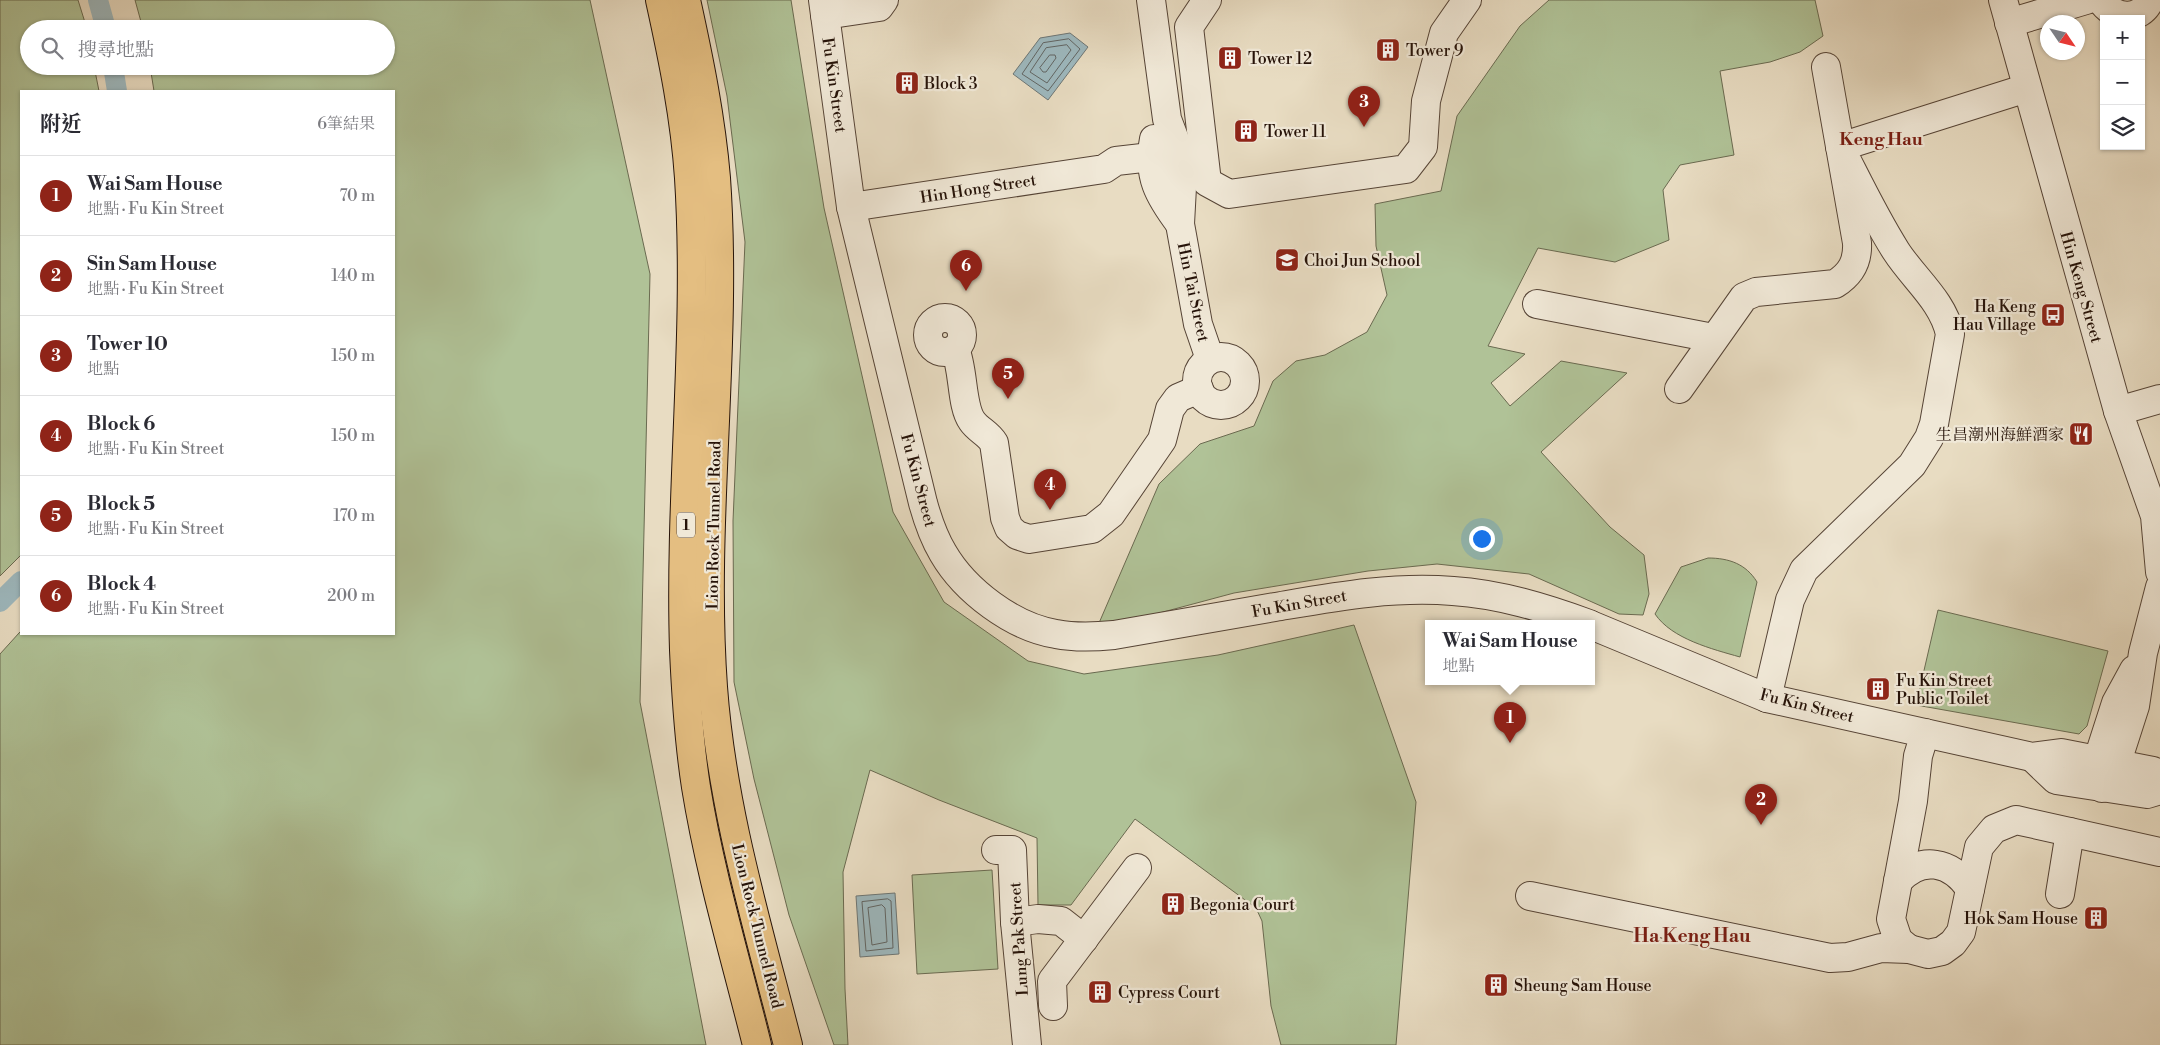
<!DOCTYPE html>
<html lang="zh-TW">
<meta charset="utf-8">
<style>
:root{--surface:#fff;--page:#f7f7f7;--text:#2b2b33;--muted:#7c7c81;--line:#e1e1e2;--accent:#8f2418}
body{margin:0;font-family:"Libre Bodoni","Noto Serif TC",serif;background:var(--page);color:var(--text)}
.controls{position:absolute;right:15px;top:15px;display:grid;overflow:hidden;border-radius:0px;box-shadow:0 1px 4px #0004}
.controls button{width:45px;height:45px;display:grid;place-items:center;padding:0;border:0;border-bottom:1px solid var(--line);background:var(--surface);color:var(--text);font:25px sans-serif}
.compass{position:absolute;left:2040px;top:15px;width:45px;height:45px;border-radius:50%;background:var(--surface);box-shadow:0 1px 4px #0004;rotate:125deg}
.you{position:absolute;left:1481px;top:538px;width:18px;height:18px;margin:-12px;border:4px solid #fff;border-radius:50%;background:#1a73e8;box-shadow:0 0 0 8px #1a73e833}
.badge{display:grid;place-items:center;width:32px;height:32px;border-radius:50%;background:var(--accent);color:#fff;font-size:16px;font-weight:700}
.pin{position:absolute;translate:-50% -41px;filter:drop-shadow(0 1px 2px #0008)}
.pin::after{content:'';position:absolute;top:26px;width:18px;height:15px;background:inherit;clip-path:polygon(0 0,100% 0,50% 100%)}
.popup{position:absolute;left:1425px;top:620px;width:170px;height:65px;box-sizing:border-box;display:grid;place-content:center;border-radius:0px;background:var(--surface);filter:drop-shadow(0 1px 4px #0005);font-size:16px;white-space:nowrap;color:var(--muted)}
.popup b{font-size:19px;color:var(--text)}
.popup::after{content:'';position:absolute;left:50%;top:100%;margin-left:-10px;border:10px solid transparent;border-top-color:var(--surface)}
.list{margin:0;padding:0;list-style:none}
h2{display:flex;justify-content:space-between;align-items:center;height:65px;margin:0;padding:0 20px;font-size:21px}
h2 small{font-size:16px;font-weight:400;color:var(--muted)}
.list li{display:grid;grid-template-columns:32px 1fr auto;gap:15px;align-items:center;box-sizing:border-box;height:80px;padding:0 20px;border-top:1px solid var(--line)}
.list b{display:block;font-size:19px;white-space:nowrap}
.list p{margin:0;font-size:16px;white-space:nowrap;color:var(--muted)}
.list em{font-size:16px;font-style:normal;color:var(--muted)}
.icon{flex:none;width:28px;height:28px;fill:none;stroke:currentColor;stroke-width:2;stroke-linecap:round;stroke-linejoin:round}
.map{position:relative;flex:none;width:2160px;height:1045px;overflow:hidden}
.search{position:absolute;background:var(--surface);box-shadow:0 1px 4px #0004;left:20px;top:20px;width:375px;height:55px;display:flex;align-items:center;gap:12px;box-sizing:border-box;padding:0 18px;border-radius:28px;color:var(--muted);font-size:19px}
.panel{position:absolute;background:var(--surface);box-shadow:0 1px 4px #0004;left:20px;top:90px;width:375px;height:545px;border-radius:0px}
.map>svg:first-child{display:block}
.green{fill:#b0c297;stroke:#6a6a50}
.water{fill:#9db8be;stroke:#6d7675}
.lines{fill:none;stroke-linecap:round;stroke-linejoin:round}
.shore{stroke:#616563;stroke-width:1}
.canal{stroke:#9db8be;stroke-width:20}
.minor-casing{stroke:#564436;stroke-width:30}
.highway-casing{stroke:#251208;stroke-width:30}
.minor{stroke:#f0e8d7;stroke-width:28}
.highway{stroke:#e4be81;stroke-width:28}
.labels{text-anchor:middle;stroke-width:4.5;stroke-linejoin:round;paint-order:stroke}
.shield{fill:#f0e8d7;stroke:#625246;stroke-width:1}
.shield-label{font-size:15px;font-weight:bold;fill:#251208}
.poi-label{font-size:16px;fill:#251208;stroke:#f0e8d7;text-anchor:start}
.street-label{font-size:16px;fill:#251208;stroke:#f0e8d7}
.neighbourhood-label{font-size:18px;font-weight:bold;fill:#7a1f14;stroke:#f0e8d7}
.quarter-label{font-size:19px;font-weight:bold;fill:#7a1f14;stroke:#f0e8d7}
</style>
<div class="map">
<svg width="2160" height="1045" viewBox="0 0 2160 1045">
<rect width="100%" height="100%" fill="#e8dcc2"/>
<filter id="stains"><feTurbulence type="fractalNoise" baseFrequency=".004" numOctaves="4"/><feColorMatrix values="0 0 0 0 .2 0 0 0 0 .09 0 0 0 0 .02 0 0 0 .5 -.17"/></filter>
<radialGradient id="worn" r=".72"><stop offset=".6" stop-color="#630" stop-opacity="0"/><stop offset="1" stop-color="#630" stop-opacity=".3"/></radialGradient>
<g class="green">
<polygon points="0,0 78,0 87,29 29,29 29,66 94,66 99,91 21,91 21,555 0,576"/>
<polygon points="135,0 590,0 650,274 640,702 706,1045 0,1045 0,654 19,633 21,631 21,634 394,634 394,91 154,91 150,66 386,66 386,29 143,29"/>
<polygon points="707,0 791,0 824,208 893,512 944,602 1028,661 1084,674 1218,655 1354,625 1416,802 1396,1045 1281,1045 1271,1006 1262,921 1256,908 1135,819 1071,905 1038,905 1037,838 939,800 870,770 843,872 845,989 848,1045 834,1045 789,915 754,779 734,682 733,521 745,242 727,96"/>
<polygon points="1549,0 1815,0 1823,36 1800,52 1770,62 1720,71 1734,155 1680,165 1663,190 1669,240 1615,262 1538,248 1488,346 1525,354 1491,383 1510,406 1561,361 1627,373 1541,452 1610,527 1644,555 1649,594 1643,615 1619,614 1529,574 1437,564 1368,571 1234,593 1096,630 1159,484 1200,444 1254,426 1273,381 1296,361 1325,355 1367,332 1387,295 1376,246 1375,204 1441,191 1457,116 1520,26"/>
<path d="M1708,558C1729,558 1746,564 1757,582L1740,657C1712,649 1672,639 1655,614L1681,567Z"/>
<polygon points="1938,610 2108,651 2087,726 2079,734 1916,705"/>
<polygon points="992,870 998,969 917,974 912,875"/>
</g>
<g class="water">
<polygon points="1070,33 1088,47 1048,100 1013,74 1040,38"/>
<polygon points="895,893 899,954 860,957 856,896"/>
</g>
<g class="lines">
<g class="shore">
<polygon points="1069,39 1080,49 1048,91 1022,74 1043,43"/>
<polygon points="1067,45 1071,50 1047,83 1030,72 1046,48"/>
<polygon points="1050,55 1055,55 1056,58 1046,72 1043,72 1040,68"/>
<polygon points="888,899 891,901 893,948 866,951 862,902"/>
<polygon points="882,905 885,908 887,942 872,945 868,908"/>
</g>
<g class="canal">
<polyline points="98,0 106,29"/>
<polyline points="113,66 117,91"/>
<polyline points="0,602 21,581"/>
</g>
<defs>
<g id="minor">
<path d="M823,0L851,207L923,503C928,521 934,538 943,553C965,591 1013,627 1056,634C1076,638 1094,637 1114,635C1168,626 1221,616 1275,607C1334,597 1392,586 1453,591C1500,594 1545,608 1589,624"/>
<polyline points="1151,0 1167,119 1175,140 1182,187 1180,224 1198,324 1210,359"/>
<polyline points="1207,0 1189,27 1207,182 1229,194 1406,169 1423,147 1426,101 1444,33 1467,0"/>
<polyline points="2003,0 2118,411 2155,516 2160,572"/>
<path d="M2101,0C2113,19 2140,23 2150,0"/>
<polyline points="825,15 879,7 884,0"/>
<polyline points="2009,23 2086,0"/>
<path d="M1154,139C1147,176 1159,196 1180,224"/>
<polyline points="851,207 1104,169 1116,161 1151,157"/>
<polyline points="1537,304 1713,338"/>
<circle cx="945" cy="335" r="17"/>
<path d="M955,349C964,370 961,406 972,421C978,430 988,433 994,443L1005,518L1009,528L1017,535L1029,539L1092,529L1111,514L1162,440L1170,409L1178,398L1199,389"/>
<circle cx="1221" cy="381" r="24"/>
<path d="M1679,389L1744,297L1756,292L1835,284C1851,274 1858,262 1857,243L1826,67"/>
<polyline points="2118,411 2160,399"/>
<polyline points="1591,625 1767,698 2032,757 2061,753 2153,771 2160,776"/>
<path d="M1767,698L1790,600L1804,570L1912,465L1929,438L1934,424L1950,334C1943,301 1914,279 1896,251C1875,218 1858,182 1840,147L2027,88"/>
<polyline points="2032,757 2056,780 2147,794 2160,790"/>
<polyline points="2097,762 2116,703 2134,670"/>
<polyline points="2102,788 2116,765 2135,706 2143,653 2160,587"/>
<polyline points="996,850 1012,850 1015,922 1027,1045"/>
<path d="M1898,881C1921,855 1951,861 1970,889"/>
<polyline points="2060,894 2070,832"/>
<polyline points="1530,896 1830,958 1848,957 1881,948 1909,949 1928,954 1942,951 1953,943 1961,932 1979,847 1994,829 2016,820 2160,852"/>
<polyline points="1015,922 1038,919 1061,921 1084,939"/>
<polyline points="1909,949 1898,940 1891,919 1913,801 1918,756 1925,733"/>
<polyline points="1053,1006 1052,981 1137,868"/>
</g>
<g id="highway">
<path d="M660,0C673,59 685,118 689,178C699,335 679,492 684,650C686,695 689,742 696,787C710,874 736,960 757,1045"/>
<path d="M686,0C699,59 711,118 716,178C728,347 701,518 713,687C722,810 758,927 788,1045"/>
</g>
</defs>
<use href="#minor" class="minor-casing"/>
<use href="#highway" class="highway-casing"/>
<use href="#minor" class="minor"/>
<use href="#highway" class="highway"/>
</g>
<defs>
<symbol id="building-square" viewBox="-11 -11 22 22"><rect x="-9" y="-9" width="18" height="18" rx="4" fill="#8f2418" stroke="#f0e8d7"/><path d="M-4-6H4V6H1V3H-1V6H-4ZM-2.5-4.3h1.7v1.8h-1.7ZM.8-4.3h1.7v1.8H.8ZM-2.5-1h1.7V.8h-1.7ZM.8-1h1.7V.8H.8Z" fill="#fff"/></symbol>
<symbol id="school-square" viewBox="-11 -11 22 22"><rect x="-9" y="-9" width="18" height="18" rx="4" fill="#8f2418" stroke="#f0e8d7"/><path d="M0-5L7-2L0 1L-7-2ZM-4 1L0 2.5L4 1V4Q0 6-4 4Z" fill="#fff"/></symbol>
<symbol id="bus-square" viewBox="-11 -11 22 22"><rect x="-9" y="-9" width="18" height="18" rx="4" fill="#8f2418" stroke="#f0e8d7"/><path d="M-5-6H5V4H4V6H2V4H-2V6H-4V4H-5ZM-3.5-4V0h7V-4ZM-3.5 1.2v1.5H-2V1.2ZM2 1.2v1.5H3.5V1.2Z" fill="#fff"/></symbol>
<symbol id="restaurant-square" viewBox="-11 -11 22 22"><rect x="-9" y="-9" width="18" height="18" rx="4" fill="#8f2418" stroke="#f0e8d7"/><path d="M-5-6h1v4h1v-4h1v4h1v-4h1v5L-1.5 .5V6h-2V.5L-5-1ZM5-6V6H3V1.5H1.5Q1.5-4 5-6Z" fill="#fff"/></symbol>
</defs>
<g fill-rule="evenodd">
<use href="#building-square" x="1374" y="36" width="28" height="28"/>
<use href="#building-square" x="1216" y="44" width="28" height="28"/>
<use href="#building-square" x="893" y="69" width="28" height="28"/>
<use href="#building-square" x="1232" y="117" width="28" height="28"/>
<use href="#school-square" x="1273" y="246" width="28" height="28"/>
<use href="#bus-square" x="2039" y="301" width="28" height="28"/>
<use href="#restaurant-square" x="2067" y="420" width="28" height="28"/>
<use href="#building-square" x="1864" y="675" width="28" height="28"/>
<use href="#building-square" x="1159" y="890" width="28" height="28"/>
<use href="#building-square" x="2082" y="904" width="28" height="28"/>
<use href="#building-square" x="1482" y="971" width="28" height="28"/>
<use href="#building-square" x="1086" y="978" width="28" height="28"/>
</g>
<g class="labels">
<rect class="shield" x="677" y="512.5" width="18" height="25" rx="4"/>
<g class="shield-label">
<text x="686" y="530">1</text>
</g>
<g class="poi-label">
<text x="1406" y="56">Tower 9</text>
<text x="1248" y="64">Tower 12</text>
<text x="924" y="89">Block 3</text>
<text x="1264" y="137">Tower 11</text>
<text x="1304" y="266">Choi Jun School</text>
<text x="2036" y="312" text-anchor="end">Ha Keng<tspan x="2036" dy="18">Hau Village</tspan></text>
<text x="2064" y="440" text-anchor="end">生昌潮州海鮮酒家</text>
<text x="1896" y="686">Fu Kin Street<tspan x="1896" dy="18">Public Toilet</tspan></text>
<text x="1190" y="910">Begonia Court</text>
<text x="2078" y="924" text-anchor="end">Hok Sam House</text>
<text x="1514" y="991">Sheung Sam House</text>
<text x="1118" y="998">Cypress Court</text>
</g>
<g class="street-label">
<text transform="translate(835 85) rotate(82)" y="6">Fu Kin Street</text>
<text transform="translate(978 188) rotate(-9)" y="6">Hin Hong Street</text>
<text transform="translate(2082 287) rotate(74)" y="6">Hin Keng Street</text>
<text transform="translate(1194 292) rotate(78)" y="6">Hin Tai Street</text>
<text transform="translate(919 480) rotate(75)" y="6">Fu Kin Street</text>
<text transform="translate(713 525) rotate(-89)" y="6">Lion Rock Tunnel Road</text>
<text transform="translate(1299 603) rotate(-10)" y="6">Fu Kin Street</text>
<text transform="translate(1807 705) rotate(14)" y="6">Fu Kin Street</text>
<text transform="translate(758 926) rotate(76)" y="6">Lion Rock Tunnel Road</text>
<text transform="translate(1018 939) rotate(-94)" y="6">Lung Pak Street</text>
</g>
<g class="neighbourhood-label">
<text x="1881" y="145">Keng Hau</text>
</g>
<g class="quarter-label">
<text x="1692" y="942">Ha Keng Hau</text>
</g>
</g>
<rect width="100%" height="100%" filter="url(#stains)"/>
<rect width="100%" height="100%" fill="url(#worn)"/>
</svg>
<div class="controls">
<button>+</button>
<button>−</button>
<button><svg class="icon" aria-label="layers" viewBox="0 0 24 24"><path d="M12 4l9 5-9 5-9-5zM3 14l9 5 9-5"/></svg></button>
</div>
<svg class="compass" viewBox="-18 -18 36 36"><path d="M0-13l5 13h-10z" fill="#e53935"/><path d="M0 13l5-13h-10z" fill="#7c7c81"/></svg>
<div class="you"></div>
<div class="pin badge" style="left:1510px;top:743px">1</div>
<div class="popup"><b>Wai Sam House</b>地點</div>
<div class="pin badge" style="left:1761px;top:825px">2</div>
<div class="pin badge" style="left:1364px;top:127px">3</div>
<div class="pin badge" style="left:1050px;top:510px">4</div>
<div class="pin badge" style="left:1008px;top:399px">5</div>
<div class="pin badge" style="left:966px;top:291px">6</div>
<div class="search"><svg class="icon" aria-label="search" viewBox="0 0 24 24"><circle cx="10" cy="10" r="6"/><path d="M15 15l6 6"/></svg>搜尋地點</div>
<section class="panel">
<h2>附近<small>6筆結果</small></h2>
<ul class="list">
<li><span class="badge">1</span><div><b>Wai Sam House</b><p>地點 · Fu Kin Street</p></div><em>70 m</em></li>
<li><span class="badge">2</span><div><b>Sin Sam House</b><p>地點 · Fu Kin Street</p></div><em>140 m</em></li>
<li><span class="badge">3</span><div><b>Tower 10</b><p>地點</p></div><em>150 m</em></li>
<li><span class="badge">4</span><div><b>Block 6</b><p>地點 · Fu Kin Street</p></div><em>150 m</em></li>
<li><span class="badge">5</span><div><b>Block 5</b><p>地點 · Fu Kin Street</p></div><em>170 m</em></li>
<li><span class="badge">6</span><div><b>Block 4</b><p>地點 · Fu Kin Street</p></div><em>200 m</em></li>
</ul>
</section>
</div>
